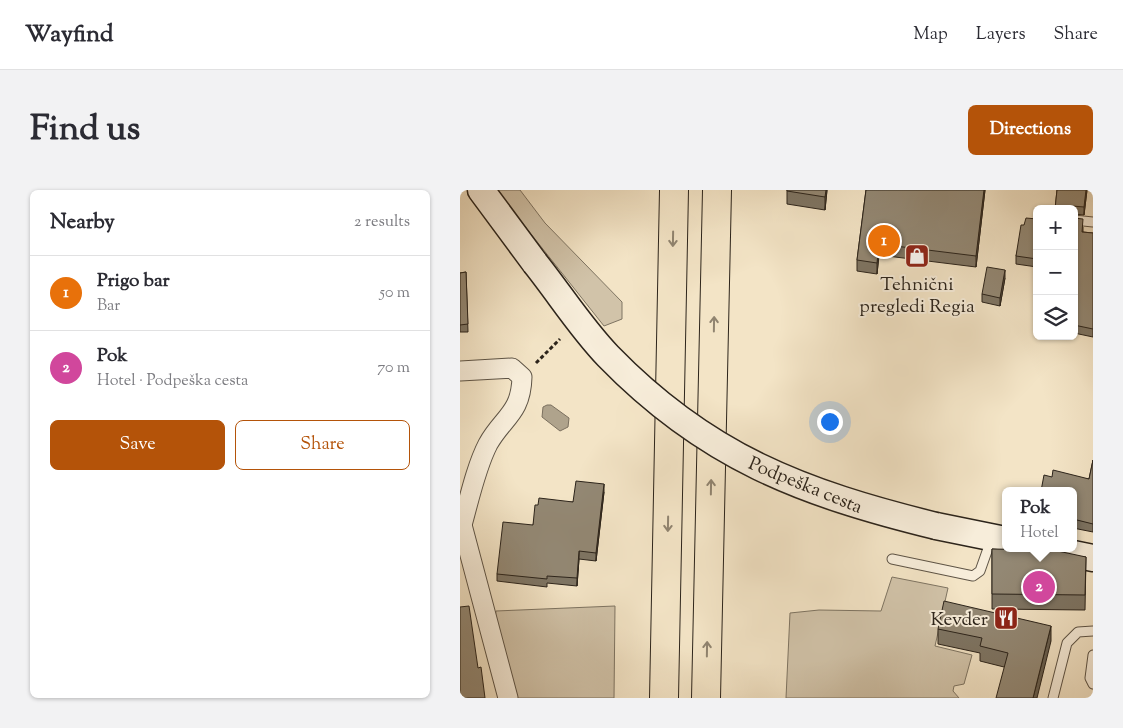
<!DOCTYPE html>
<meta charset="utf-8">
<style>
:root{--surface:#fff;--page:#f2f2f3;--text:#2b2b33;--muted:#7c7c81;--line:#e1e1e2;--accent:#b45309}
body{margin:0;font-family:"Sorts Mill Goudy",serif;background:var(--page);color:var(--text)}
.controls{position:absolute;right:15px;top:15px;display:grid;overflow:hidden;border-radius:8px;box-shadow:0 1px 4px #0004}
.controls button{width:45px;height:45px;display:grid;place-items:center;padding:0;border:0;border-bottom:1px solid var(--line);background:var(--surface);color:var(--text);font:25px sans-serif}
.you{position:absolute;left:369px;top:231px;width:18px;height:18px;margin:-12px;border:4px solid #fff;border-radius:50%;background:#1a73e8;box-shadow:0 0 0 8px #1a73e833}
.badge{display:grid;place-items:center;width:32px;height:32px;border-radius:50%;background:var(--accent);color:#fff;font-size:16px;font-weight:700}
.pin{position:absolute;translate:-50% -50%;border:2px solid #fff;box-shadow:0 1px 5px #0006}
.popup{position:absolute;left:542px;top:297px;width:75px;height:65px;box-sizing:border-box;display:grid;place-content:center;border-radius:8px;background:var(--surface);filter:drop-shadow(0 1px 4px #0005);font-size:16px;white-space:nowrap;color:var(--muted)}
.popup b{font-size:19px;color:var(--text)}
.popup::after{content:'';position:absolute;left:50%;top:100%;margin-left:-10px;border:10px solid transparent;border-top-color:var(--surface)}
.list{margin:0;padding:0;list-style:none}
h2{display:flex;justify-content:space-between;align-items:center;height:65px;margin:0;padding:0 20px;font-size:21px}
h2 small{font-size:16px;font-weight:400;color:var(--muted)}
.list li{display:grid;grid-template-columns:32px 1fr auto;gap:15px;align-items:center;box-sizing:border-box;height:75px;padding:0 20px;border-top:1px solid var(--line)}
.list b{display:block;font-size:19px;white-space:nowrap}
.list p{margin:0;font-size:16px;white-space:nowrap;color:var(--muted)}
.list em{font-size:16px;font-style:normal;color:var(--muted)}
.actions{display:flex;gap:10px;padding:15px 20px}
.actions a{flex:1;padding:11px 0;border:1px solid var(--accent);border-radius:8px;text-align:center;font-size:18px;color:var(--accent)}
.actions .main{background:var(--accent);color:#fff}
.icon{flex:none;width:28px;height:28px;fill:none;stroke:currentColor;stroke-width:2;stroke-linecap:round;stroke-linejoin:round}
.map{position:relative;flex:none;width:633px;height:508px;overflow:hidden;border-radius:8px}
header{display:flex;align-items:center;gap:30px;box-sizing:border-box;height:70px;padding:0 25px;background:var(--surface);border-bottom:1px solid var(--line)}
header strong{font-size:24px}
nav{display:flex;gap:28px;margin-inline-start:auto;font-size:18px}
.intro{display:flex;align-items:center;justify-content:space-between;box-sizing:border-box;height:120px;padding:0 30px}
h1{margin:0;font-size:35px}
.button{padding:12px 22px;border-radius:8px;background:var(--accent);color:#fff;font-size:18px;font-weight:700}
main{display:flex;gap:30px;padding:0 30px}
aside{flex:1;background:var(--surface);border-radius:8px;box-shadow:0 1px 4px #0004}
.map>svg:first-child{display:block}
.green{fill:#d1c3a9;stroke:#7e7462}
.water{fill:#afa38c;stroke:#7b705f}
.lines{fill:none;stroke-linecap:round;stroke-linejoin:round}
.lane-casing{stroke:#5e5446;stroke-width:11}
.street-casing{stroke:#5e5446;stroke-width:21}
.secondary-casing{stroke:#2c241b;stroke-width:29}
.highway-casing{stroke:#2c241b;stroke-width:30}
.path{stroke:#2c241b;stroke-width:3;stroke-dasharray:4 2.5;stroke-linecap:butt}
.lane{stroke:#f7edda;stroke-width:9}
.street{stroke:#f7edda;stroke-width:19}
.secondary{stroke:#f7edda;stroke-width:26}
.highway{stroke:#f3e4c6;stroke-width:28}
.secondary-bridge-casing{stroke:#2c241b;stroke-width:29;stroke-linecap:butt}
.secondary-bridge{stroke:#f7edda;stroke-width:26}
.wall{fill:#7e7564;stroke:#2c241b}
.shaded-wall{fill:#675f51;stroke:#2c241b}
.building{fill:#938874;stroke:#2c241b}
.oneway{stroke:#908470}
.labels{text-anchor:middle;stroke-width:4;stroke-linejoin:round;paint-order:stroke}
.poi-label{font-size:19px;fill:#2c241b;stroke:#f7edda}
.street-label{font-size:19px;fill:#2c241b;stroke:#f7edda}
</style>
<header>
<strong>Wayfind</strong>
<nav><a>Map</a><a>Layers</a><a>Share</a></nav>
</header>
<div class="intro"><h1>Find us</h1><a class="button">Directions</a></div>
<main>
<aside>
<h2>Nearby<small>2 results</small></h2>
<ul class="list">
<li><span class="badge" style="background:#e8710a">1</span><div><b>Prigo bar</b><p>Bar</p></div><em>50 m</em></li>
<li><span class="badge" style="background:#d1479c">2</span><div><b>Pok</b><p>Hotel · Podpeška cesta</p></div><em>70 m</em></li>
</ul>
<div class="actions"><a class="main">Save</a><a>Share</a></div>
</aside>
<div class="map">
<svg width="633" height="508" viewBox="0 0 633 508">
<rect width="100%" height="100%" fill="#f3e4c6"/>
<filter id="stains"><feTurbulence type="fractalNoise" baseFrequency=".004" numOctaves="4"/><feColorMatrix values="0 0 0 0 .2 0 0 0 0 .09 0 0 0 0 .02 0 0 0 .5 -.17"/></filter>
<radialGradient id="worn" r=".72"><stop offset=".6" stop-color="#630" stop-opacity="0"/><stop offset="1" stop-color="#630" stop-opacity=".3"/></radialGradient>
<g class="green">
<polygon points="36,0 60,0 85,33 162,112 162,129 144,136"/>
<polygon points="432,387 488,398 475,456 512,465 504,494 494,496 493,501 499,508 326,508 330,423 359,420 421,421"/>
<polygon points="155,416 154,508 55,508 35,430 36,421"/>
</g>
<polygon class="water" points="87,215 91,215 109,228 108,237 100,241 82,227 83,217"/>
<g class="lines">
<defs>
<g id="lane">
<polyline points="614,30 633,32"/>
<polyline points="432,369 513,386 520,381 531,350"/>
<polyline points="633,465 630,488 633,494"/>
<polyline points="593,508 607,453 618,442 633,441"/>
</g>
<g id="street">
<path d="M0,181L52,178L62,187C61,224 43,227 28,254C16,277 9,310 2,335"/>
<polyline points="2,335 48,508"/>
</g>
<g id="secondary">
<polyline points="21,0 75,73"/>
<polyline points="476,336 545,350"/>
<polyline points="584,358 633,368"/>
</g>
<g id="highway">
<polyline points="204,508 214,0"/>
<polyline points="246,508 257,0"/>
</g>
</defs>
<use href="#lane" class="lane-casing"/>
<use href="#street" class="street-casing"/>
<use href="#secondary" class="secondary-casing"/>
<use href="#highway" class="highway-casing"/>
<polyline class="path" points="76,173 100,149"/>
<use href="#lane" class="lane"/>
<use href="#street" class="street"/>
<use href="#secondary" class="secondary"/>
<use href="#highway" class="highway"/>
<defs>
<path id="secondary-bridge" d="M75,73C99,103 121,138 148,166C246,267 342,303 476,336"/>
</defs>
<use href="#secondary-bridge" class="secondary-bridge-casing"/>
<use href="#secondary-bridge" class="secondary-bridge"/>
</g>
<g class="wall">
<polygon points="327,0 367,0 365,20 327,14"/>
<polygon points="406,0 525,0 516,77 419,65 417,84 397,81 397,70"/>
<polygon points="597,0 627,0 624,25 614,24 614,19 595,19"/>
<polygon points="614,28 623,37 623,42 633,43 633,147 614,143"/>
<polygon points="577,29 577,77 556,74 556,66 564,35"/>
<polygon points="6,82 8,142 0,142 0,83"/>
<polygon points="545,88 540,116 522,112 522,104"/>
<polygon points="633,270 633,342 613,338 613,301 592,287 629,289"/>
<polygon points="144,302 136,371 119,369 117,396 87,393 87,397 37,391 37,384 73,335 78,315 113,312"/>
<polygon points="532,359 626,367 625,420 532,419"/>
<polygon points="478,439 591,451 544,477 520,471 520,463 478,454"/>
</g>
<g class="shaded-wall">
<polygon points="366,0 367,0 365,20 365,7"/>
<polygon points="524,0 525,0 516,77 516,66"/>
<polygon points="626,0 627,0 624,25 624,17"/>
<polygon points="419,54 419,65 417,84 417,73"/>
<polygon points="545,80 545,88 540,116 540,108"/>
<polygon points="144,294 144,302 136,371 136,363"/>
<polygon points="119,361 119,369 117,396 117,388"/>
<polygon points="591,436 591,451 577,508 573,508"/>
</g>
<g class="building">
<polygon points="327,0 366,0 365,7 327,1"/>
<polygon points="406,0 524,0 516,66 419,54 417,73 397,70"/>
<polygon points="597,0 626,0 624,17 612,16 610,19 595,19"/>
<polygon points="566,28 577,29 577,69 556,66 561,35 564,35"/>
<polygon points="614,28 623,29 622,42 633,43 633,139 614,135"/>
<polygon points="527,77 545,80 540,108 522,104"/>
<polygon points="6,82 8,134 0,135 0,83"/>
<polygon points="633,270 633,334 613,329 613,301 581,301 584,285 592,287 593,280 629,289"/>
<polygon points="116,291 144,294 136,363 119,361 117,388 87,386 87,389 37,384 43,332 73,335 75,315 78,315 79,308 113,312"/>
<polygon points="532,359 593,360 626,367 625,405 532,404"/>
<polygon points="484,411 591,436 573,508 536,508 548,463 520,456 522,448 478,439"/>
<polygon points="9,416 18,478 21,477 25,508 0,508 0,417"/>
</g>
<defs><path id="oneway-shaft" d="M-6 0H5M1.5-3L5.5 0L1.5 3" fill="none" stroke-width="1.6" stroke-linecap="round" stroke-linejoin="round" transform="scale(1.25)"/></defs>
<g class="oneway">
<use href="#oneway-shaft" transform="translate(213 49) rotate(91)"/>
<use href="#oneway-shaft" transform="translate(254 134) rotate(-89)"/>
<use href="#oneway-shaft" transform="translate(251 297) rotate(-89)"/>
<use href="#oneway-shaft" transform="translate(208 334) rotate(91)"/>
<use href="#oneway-shaft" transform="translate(247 459) rotate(-89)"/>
</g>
<defs>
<symbol id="shop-square" viewBox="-11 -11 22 22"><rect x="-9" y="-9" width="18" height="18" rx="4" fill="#8f2418" stroke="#f7edda"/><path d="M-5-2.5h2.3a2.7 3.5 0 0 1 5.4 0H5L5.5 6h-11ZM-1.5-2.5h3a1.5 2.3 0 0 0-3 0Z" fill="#fff"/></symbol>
<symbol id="restaurant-square" viewBox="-11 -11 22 22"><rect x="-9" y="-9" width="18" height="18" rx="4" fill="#8f2418" stroke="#f7edda"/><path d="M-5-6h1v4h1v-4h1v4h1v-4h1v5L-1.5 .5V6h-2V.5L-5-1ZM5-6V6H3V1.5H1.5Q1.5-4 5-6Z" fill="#fff"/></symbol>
</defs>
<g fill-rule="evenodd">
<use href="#shop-square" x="443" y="52" width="28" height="28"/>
<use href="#restaurant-square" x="532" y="414" width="28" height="28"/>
</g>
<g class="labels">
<g class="poi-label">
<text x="457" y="100">Tehnični<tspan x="457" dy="22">pregledi Regia</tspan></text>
<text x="528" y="435" text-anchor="end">Kevder</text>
</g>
<g class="street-label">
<text transform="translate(346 294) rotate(22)" y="7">Podpeška cesta</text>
</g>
</g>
<rect width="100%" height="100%" filter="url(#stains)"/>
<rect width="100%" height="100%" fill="url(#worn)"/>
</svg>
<div class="controls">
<button>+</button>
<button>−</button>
<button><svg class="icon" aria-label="layers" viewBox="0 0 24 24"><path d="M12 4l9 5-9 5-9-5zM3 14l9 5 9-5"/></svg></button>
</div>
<div class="you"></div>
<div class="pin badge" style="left:424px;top:51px;background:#e8710a">1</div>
<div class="pin badge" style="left:579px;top:397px;background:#d1479c">2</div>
<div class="popup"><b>Pok</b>Hotel</div>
</div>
</main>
